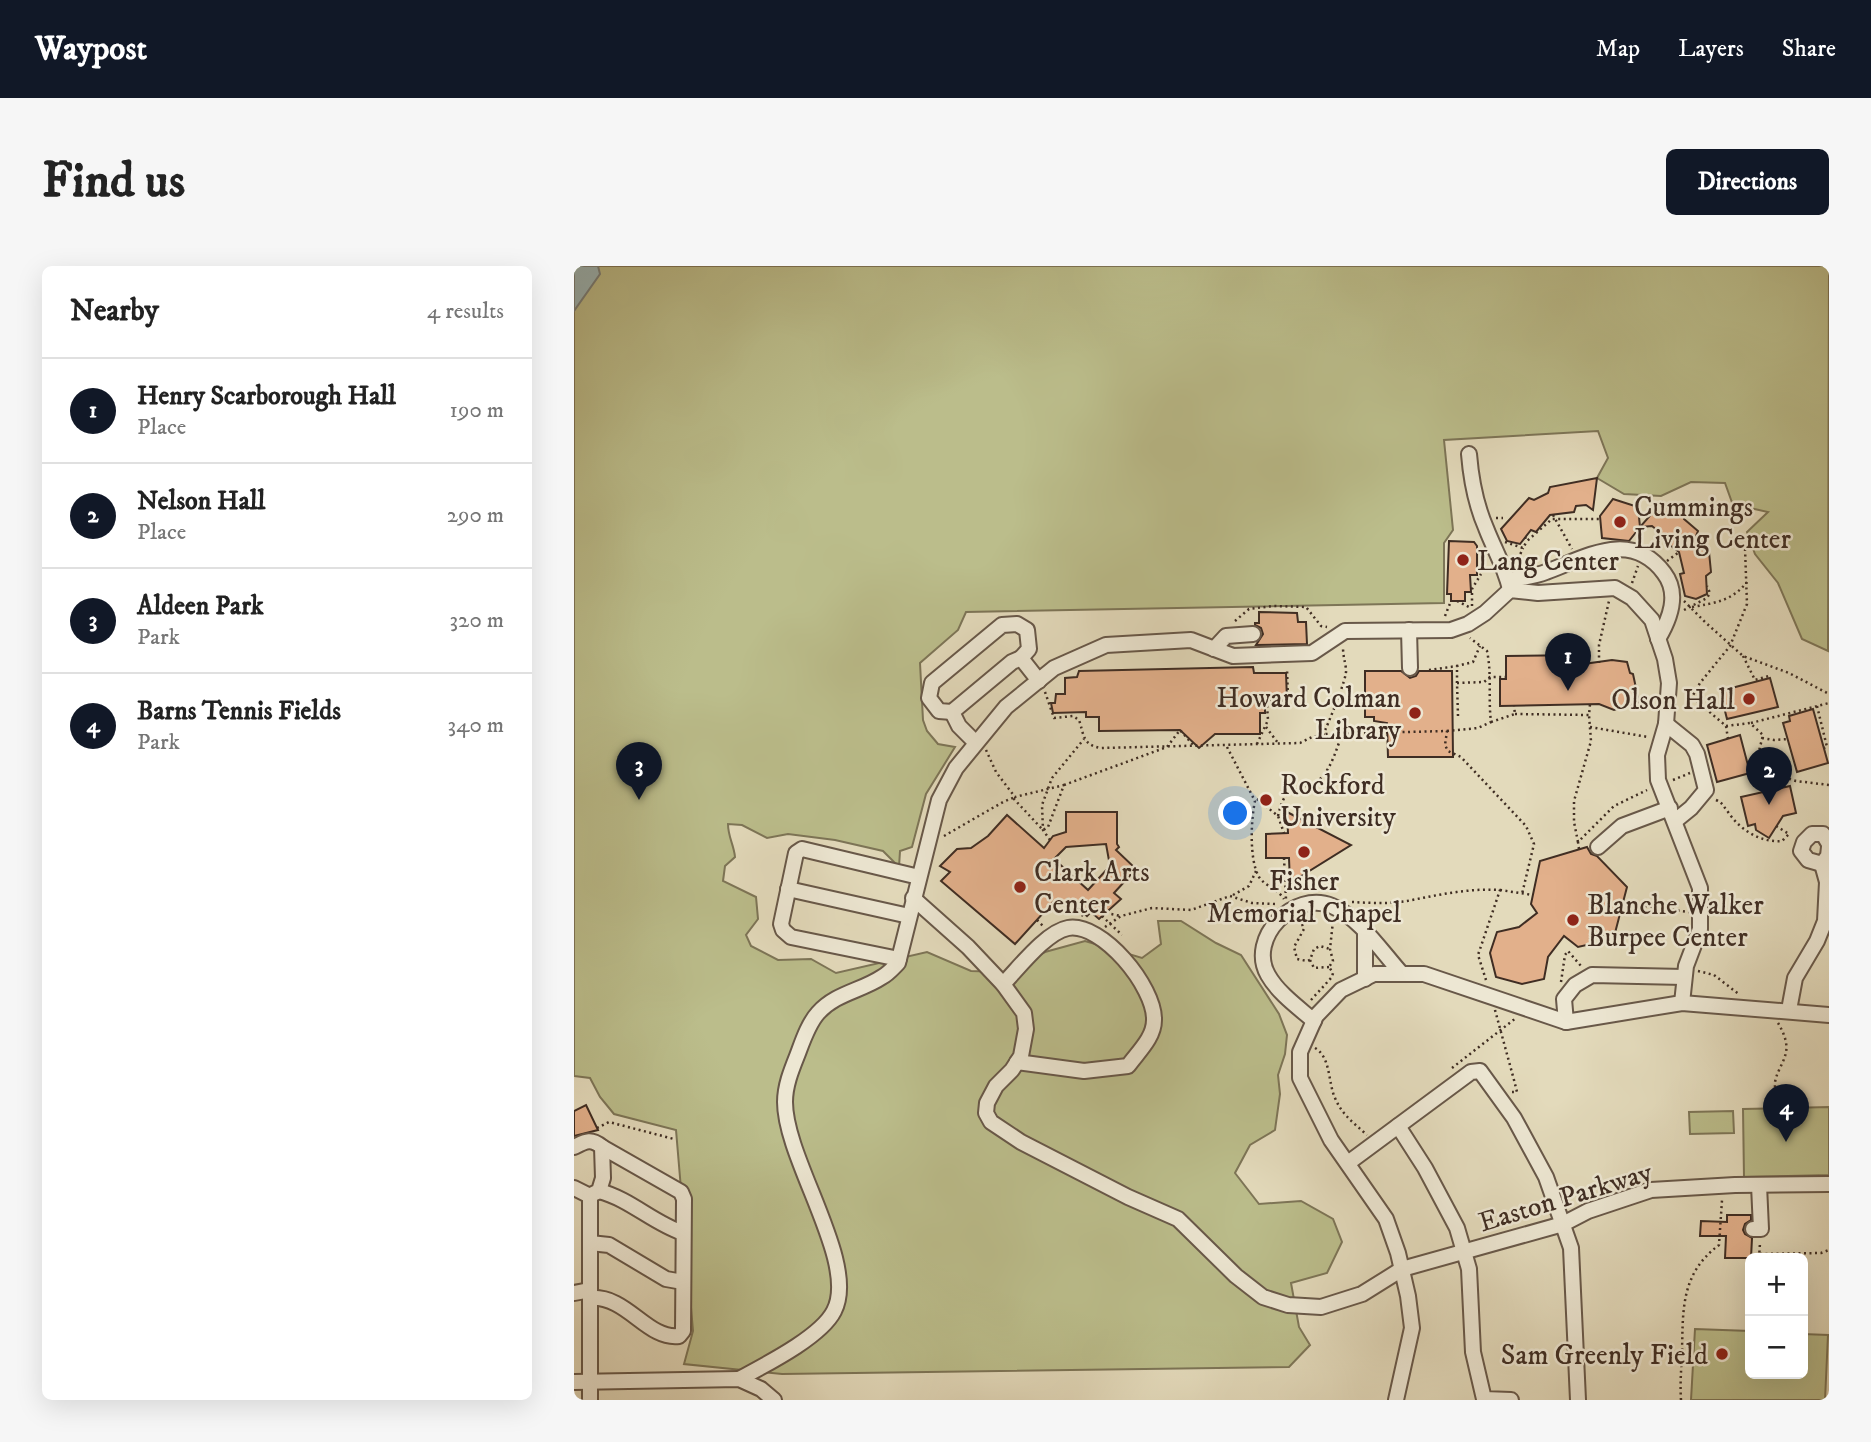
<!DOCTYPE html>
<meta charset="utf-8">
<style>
:root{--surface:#fff;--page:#f6f6f6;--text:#222;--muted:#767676;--line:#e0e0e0;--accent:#111827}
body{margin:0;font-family:"IM FELL DW Pica",serif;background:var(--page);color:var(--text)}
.controls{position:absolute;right:21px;bottom:21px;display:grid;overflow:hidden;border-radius:10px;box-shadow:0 7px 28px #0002}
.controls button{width:63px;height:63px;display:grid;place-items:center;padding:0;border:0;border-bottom:2px solid var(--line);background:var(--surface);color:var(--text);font:35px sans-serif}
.you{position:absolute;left:662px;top:548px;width:24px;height:24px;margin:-18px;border:5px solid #fff;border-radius:50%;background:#1a73e8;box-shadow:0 0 0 10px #1a73e833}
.badge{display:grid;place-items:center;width:46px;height:46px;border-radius:50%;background:var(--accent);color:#fff;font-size:23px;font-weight:700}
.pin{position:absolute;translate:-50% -58px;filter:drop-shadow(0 2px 4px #0008)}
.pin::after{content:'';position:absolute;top:37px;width:24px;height:21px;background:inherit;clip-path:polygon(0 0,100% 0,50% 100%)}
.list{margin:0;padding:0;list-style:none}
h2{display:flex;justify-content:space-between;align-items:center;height:91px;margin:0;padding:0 28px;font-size:30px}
h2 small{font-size:23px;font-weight:400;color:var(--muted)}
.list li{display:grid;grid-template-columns:46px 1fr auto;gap:21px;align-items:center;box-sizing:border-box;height:105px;padding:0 28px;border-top:2px solid var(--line)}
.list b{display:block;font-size:26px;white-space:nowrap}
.list p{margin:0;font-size:23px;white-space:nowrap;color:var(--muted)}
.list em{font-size:23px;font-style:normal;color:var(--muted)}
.map{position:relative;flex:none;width:1255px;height:1134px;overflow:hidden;border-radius:10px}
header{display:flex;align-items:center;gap:42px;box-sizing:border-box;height:98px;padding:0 35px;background:var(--accent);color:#fff}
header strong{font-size:33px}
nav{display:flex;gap:38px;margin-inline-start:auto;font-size:24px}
.intro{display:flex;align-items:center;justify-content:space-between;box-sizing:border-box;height:168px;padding:0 42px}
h1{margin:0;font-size:49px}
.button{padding:18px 32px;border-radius:10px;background:var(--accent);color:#fff;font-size:24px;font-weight:700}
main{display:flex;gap:42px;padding:0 42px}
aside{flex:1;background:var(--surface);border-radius:10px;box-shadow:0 7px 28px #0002}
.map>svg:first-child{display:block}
.green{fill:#bbbd8b;stroke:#7d7557;stroke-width:2}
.water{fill:#9ab8bb;stroke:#76807e;stroke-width:2}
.building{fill:#e2b08b;stroke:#3f2d23;stroke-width:2;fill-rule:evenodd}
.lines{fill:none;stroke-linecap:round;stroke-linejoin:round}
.minor-casing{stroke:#685849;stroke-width:18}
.path{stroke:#3f2d23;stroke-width:2.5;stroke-dasharray:2 3.5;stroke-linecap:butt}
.minor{stroke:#ede7d3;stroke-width:14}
.poi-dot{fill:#8f2418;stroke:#ede7d3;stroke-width:2.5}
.labels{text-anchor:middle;stroke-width:5;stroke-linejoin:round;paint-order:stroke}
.poi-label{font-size:28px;fill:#3f2d23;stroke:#ede7d3;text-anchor:start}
.street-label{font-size:28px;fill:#3f2d23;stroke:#ede7d3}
</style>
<header>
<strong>Waypost</strong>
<nav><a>Map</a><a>Layers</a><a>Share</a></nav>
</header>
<div class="intro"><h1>Find us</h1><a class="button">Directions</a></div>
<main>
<aside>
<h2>Nearby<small>4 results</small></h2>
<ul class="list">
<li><span class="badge">1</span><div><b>Henry Scarborough Hall</b><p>Place</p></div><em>190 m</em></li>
<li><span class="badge">2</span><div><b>Nelson Hall</b><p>Place</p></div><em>290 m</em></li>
<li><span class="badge">3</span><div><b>Aldeen Park</b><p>Park</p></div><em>320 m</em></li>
<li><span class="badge">4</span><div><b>Barns Tennis Fields</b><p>Park</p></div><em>340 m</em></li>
</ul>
</aside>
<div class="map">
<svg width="1255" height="1134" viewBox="0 0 1255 1134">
<rect width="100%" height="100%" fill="#e3dabb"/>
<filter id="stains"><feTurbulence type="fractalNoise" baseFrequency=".00286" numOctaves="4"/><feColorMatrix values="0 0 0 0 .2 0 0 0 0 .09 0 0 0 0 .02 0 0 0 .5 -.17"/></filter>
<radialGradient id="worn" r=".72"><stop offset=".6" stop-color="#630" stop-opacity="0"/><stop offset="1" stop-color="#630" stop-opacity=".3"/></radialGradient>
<g class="green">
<path d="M0,0H1255L1254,385L1228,373L1204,317L1181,288L1173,266L1194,246L1176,242H1160L1151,217L1117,216L1087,230L1050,228L1023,212L1034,192L1024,165L870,174L879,264L870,277V337L392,346L384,364L346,397L349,454L353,465L364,478L381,481L352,528L338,581L326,585L325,601L309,585L261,574L214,568L193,572L168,559L154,558C154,571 160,579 161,591L151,600L149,615L182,631L184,653L172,669L177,680L204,694L237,693L262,707L353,686L397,705L431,706L471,686L511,675L568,692L587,678L584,655H607L642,677L667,689L705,748L713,769L711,788L704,809L706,828L701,864L676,879L661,907L685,938L727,935L759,953L768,976L753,1007L717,1017L725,1061L736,1079L715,1101L208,1108L110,1098L119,1065L102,864L40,848L26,831L16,812L0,810Z"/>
<polygon points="1255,841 1255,909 1170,911 1169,843"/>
<polygon points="1159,845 1160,867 1116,868 1115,846"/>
<polygon points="1121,1063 1176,1065 1176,1108 1229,1108 1229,1068 1254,1069 1251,1134 1117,1134"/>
</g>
<polygon class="water" points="0,0 24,0 26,8 0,45"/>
<g class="building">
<polygon points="1023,212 1019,244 1012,239 1002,240 1000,246 976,249 962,266 957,264 946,278 933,275 927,263 955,232 960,234 974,227 976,221"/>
<polygon points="1039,233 1064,241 1066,261 1055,275 1028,272 1026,250"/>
<polygon points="1088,236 1096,244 1099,240 1110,250 1110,253 1124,265 1122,270 1129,284 1135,286 1137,306 1132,310 1133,328 1122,333 1111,330 1106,308 1110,307 1105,286 1087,272 1089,269 1078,260 1066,261"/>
<polygon points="875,275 900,276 903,280 903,309 896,309 897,326 891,326 891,335 877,335 877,328 873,328"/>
<polygon points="685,346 723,347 724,356 732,356 733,378 682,379 689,368 687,362 681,359 681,357 685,357"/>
<polygon points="1009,389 1009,398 1038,394 1053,396 1056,407 1059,408 1065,436 1040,444 1025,438 926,440 926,413 932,413 932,390"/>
<polygon points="679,401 680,407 712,407 713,434 691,435 691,447 686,447 686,468 641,468 625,482 606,464 525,465 525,451 512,451 512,446 479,447 477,437 481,437 482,428 491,428 491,412 503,411 505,405"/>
<polygon points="791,405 827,405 836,412 842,410 845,405 878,405 879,491 814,491 813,457 800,455 800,451 791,451"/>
<polygon points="1196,412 1204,441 1153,453 1146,425"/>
<polygon points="1239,443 1254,497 1223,506 1209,457 1216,455 1215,450"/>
<polygon points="1166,469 1176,507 1143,516 1133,479"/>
<polygon points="1216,520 1222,547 1209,550 1195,572 1182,564 1181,558 1174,560 1167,531"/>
<path d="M492,546H543V578L545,581L542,584L562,603L540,627L547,633L525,653L517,646L513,650L494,633L488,639L480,635L441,678L367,615L376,606L366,600L383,583L397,582L414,570L433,549L470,582L479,570L492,566ZM532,578L536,600L514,624L480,593L492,581Z"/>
<polygon points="713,546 777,579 716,617 715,592 692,592 692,568 714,567"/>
<polygon points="1013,581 1017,588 1023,590 1053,621 1041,667 1016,673 1017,678 1004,681 990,670 974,691 970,713 948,718 922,711 916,687 923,666 945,661 963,647 957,638 966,595"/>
<polygon points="12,839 24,864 0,870 0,845"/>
<polygon points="1153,949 1177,949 1177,954 1171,958 1169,964 1171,968 1178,972 1177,992 1151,992 1152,970 1126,970 1127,955 1153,956"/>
</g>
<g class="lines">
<defs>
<g id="minor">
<path d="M895,188C897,213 902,239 912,262C920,283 931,301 936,323"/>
<path d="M934,314C946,312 960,311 972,306C1013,291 1057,263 1090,307C1106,328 1096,353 1084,373"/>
<polyline points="835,364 836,402"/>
<polyline points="640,383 652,370 679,368"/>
<polyline points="378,446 365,445 355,432 358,417 428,359 443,358 453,364 455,383 447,392"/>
<polyline points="1092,458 1118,479 1123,488 1132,524 1117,542 1101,555"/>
<polyline points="401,476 385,460 378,446 438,396 447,392 465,415"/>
<polyline points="1024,581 1048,560 1096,542"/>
<polyline points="1248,598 1234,594 1227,585 1230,576 1238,568 1249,568 1255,578"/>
<polyline points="214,623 335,650"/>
<polyline points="339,632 394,681 429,718 450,747 452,763 447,790 438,804 422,820 413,837 412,847 417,856 447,876 554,931 604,953 662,1010 689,1031 714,1039 747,1041 788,1028 828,1003 989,958 1014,945 1077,924 1161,919 1255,918"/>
<polyline points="325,693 217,671 209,664 207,658 222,587 228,583 345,611"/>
<polyline points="791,713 791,668"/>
<path d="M429,718C444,703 472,666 494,662C528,656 581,721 580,754C580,772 564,786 554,800L510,805L443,796"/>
<polyline points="1215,744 1221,712 1243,675 1251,655 1253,616 1248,598 1254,590 1255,581"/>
<path d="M740,755C725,742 704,727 694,709C673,672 720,624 758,640C786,652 808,686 828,708"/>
<polyline points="992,756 990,733 1001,719 1018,709 1110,711"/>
<polyline points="824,860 851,902 883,962 895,1003 899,1086 910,1133 937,1134"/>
<path d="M0,881C12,875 17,872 28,881L29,912L25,925L17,929"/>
<polyline points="774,897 897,806 906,805 940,852 972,911 997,982 1004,1134"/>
<polyline points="0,922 16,930"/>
<path d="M25,925C56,933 79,957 109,967"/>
<polyline points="16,930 16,1134"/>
<polyline points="1179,963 1187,963 1185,919"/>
<polyline points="16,977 35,979 92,1013 109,1016"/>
<polyline points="0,1027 16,1024"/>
<path d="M16,1032C53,1029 73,1074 105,1070L109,1065L110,933L107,926L28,881"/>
<path d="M165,1113C191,1099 247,1071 260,1045C285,997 211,894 211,836C211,820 217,805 223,790C228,777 234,758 244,747C262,727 287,725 308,711C314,708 319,702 324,697L365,534L382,502L432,441L480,402L532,379L617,374L659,390L738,387L771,365L877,364L894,358L911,347L936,324L964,327L1041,322L1058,332L1078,354L1091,393L1095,417L1092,458L1083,489L1084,514L1126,622V663L1112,700L1108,737"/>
<polyline points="0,1116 165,1113 187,1123 200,1134"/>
<polyline points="822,1134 838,1062 834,1030 824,987 812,953 757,874 726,812 726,786 742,750 767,724 800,708 850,708 992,756 1108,737 1255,749"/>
</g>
</defs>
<use href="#minor" class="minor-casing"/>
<g class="path">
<polyline points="979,249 998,283"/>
<polyline points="922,252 929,252"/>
<polyline points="951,271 953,275 978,253 1026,253"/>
<polyline points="931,276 949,282 953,275"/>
<polyline points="1093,295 1105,286"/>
<polyline points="942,298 949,282"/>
<polyline points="1058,317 1064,300"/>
<polyline points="883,335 897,342"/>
<polyline points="1110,335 1131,356 1169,390 1215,407 1255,428"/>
<polyline points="898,340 898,323 907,308"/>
<path d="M1118,341C1141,337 1158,335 1173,316"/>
<polyline points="1110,344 1133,332 1136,327 1133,320"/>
<polyline points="871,350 877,335"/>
<polyline points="661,355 675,343 699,340 732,341 747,360 753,361"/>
<polyline points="1169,390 1181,414 1195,410"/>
<polyline points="1025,397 1025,379 1035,335"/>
<polyline points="855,404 883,400"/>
<polyline points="883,417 883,400 899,396 906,380"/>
<path d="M471,426L480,452L499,450L505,454C510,468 508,479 527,482L726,477L738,471L752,468L873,465L871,479L874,485L887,491L952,560L960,578L948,628"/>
<polyline points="691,435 714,434 713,402"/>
<polyline points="1243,440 1253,481 1250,482"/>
<polyline points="941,448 1015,449 1016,438"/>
<polyline points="884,450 883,417 910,416 916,411 932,411"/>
<polyline points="917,456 941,448 940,440"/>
<polyline points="1177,457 1255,437"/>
<polyline points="1152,460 1176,457 1189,469 1184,489 1195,499 1197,507 1222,515 1255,519"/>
<polyline points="692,461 704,477"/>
<polyline points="1016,461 1074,471"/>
<path d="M873,465L904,462L917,456C914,432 918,409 913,385L896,372"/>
<path d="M749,469C753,460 774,411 772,403C771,395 769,390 769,381"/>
<polyline points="1188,472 1200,474 1214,473"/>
<polyline points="1154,473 1152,460 1118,431 1126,417 1156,380 1173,338 1171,282 1174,276"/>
<polyline points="683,478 694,454 693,440 691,441"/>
<path d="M653,481L681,535C677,553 675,594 685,611C692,621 704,623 710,633"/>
<polyline points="412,484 422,506 441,531 490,519 474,561 469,564 439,532"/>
<polyline points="1182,489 1179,489 1185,511 1197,507 1203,523"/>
<polyline points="1099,514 1116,507"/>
<polyline points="490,519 593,481 606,464 621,481"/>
<polyline points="683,533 704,550 710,567"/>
<path d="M1142,534C1149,537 1149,540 1154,546C1166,564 1187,577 1208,575L1215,568L1202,560"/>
<path d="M704,550C713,511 724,532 746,513C757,503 763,482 768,468"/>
<polyline points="370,570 429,536 441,531"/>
<polyline points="476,574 469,564 468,539 478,512 510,473"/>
<polyline points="1004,576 1000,556 1000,535 1017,475 1015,449"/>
<polyline points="1005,583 1004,576 1040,540 1073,524"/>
<polyline points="710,592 712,633"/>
<polyline points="926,624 959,629"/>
<polyline points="659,629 675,620 682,605"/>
<polyline points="491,635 509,650"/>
<path d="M778,636C796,637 815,638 833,635C864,629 894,622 926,624L904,689L912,714"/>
<polyline points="1049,637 1115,646"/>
<polyline points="532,647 547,650"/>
<polyline points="528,650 548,669"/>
<polyline points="726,653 730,663 720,681 723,693 733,695 736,694 740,683 746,680 756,683"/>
<polyline points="463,654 470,661"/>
<polyline points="531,661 547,650 578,642 617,644 656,630 678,637 702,638"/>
<polyline points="736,694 740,702 755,701"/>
<polyline points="1124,705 1140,709 1166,729"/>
<polyline points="987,716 991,689 994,685 1007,700"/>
<polyline points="737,734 758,711 759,707 755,701 759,695 756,683 759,655"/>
<polyline points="921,744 940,814 943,826 938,826"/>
<path d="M1204,757C1210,767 1215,779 1211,790C1207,804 1193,818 1207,832C1210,836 1217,839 1221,842"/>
<path d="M741,782C757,791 754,817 761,832C768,849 780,857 793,869"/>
<polyline points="878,802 942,752"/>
<polyline points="23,862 35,856 100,873"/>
<polyline points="1186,988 1247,987 1255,984"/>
<polyline points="1185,992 1186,977"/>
<path d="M1107,1134C1106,1119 1107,1105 1108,1089C1109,1045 1106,1008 1145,979L1148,934"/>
</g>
<use href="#minor" class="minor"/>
</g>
<g class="poi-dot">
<circle cx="1046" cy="256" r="7"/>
<circle cx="889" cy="294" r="7"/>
<circle cx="1175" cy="433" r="7"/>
<circle cx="841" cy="447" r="7"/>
<circle cx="692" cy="534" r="7"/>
<circle cx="730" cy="586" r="7"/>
<circle cx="446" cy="621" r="7"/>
<circle cx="999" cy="654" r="7"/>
<circle cx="1148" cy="1088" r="7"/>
</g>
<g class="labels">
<g class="poi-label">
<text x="1060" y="250">Cummings<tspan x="1060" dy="32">Living Center</tspan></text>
<text x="903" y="304">Lang Center</text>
<text x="827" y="441" text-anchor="end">Howard Colman<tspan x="827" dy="32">Library</tspan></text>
<text x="1161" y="443" text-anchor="end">Olson Hall</text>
<text x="706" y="528">Rockford<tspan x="706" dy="32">University</tspan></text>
<text x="460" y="615">Clark Arts<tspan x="460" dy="32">Center</tspan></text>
<text x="730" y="624" text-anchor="middle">Fisher<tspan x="730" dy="32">Memorial Chapel</tspan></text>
<text x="1013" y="648">Blanche Walker<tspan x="1013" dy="32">Burpee Center</tspan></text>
<text x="1134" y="1098" text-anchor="end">Sam Greenly Field</text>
</g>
<g class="street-label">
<text transform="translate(991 930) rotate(-17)" y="10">Easton Parkway</text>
</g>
</g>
<rect width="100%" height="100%" filter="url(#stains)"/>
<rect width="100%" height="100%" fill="url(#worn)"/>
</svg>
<div class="controls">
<button>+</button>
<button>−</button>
</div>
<div class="you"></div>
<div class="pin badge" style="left:994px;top:425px">1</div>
<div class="pin badge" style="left:1195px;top:539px">2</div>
<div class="pin badge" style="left:65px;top:534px">3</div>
<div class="pin badge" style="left:1212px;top:876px">4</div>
</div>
</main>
